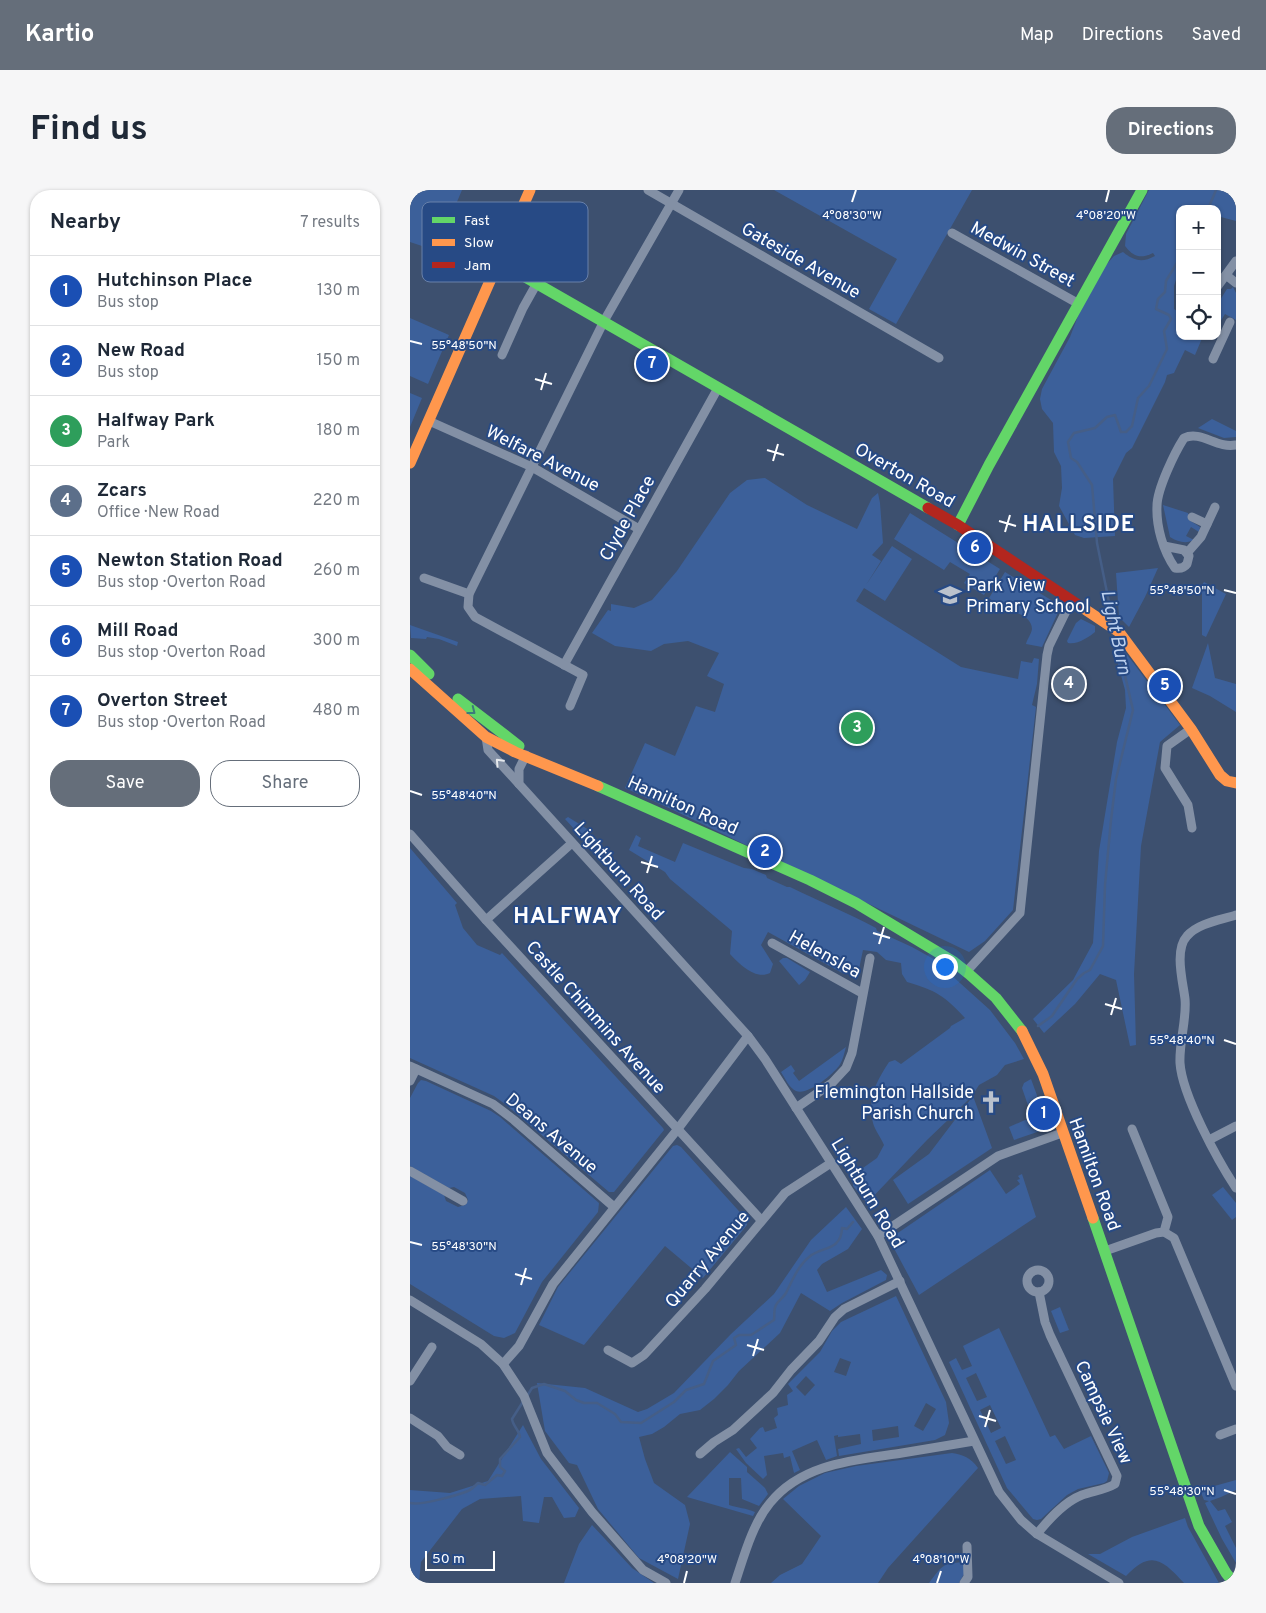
<!DOCTYPE html>
<meta charset="utf-8">
<style>
:root{--surface:#fff;--page:#f6f6f7;--text:#1f2937;--muted:#747a83;--line:#e0e1e3;--accent:#656e7a}
body{margin:0;font-family:Overpass,sans-serif;background:var(--page);color:var(--text)}
.controls{position:absolute;right:15px;top:15px;display:grid;overflow:hidden;border-radius:10px;box-shadow:0 1px 4px #0004}
.controls button{width:45px;height:45px;display:grid;place-items:center;padding:0;border:0;border-bottom:1px solid var(--line);background:var(--surface);color:var(--text);font:25px sans-serif}
.scale{position:absolute;left:15px;bottom:12px;width:70px;box-sizing:border-box;padding-left:5px;border:2px solid #fff;border-top:0;font-size:14px;line-height:18px;white-space:nowrap;color:#fff;-webkit-text-stroke:4px #274a85;paint-order:stroke}
.you{position:absolute;left:534px;top:776px;width:18px;height:18px;margin:-12px;border:4px solid #fff;border-radius:50%;background:#1a73e8;box-shadow:0 0 0 8px #1a73e833}
.badge{display:grid;place-items:center;width:32px;height:32px;border-radius:50%;background:var(--accent);color:#fff;font-size:16px;font-weight:700}
.pin{position:absolute;translate:-50% -50%;border:2px solid #fff;box-shadow:0 1px 5px #0006}
.list{margin:0;padding:0;list-style:none}
h2{display:flex;justify-content:space-between;align-items:center;height:65px;margin:0;padding:0 20px;font-size:21px}
h2 small{font-size:16px;font-weight:400;color:var(--muted)}
.list li{display:grid;grid-template-columns:32px 1fr auto;gap:15px;align-items:center;box-sizing:border-box;height:70px;padding:0 20px;border-top:1px solid var(--line)}
.list b{display:block;font-size:19px;white-space:nowrap}
.list p{margin:0;font-size:16px;white-space:nowrap;color:var(--muted)}
.list em{font-size:16px;font-style:normal;color:var(--muted)}
.actions{display:flex;gap:10px;padding:15px 20px}
.actions a{flex:1;padding:11px 0;border:1px solid var(--accent);border-radius:20px;text-align:center;font-size:18px;color:var(--accent)}
.actions .main{background:var(--accent);color:#fff}
.icon{flex:none;width:28px;height:28px;fill:none;stroke:currentColor;stroke-width:2;stroke-linecap:round;stroke-linejoin:round}
.map{position:relative;flex:none;width:826px;height:1393px;overflow:hidden;border-radius:20px}
header{display:flex;align-items:center;gap:30px;box-sizing:border-box;height:70px;padding:0 25px;background:var(--accent);color:#fff}
header strong{font-size:24px}
nav{display:flex;gap:28px;margin-inline-start:auto;font-size:18px}
.intro{display:flex;align-items:center;justify-content:space-between;box-sizing:border-box;height:120px;padding:0 30px}
h1{margin:0;font-size:35px}
.button{padding:12px 22px;border-radius:20px;background:var(--accent);color:#fff;font-size:18px;font-weight:700}
main{display:flex;gap:30px;padding:0 30px}
aside{flex:1;background:var(--surface);border-radius:20px;box-shadow:0 1px 4px #0004}
.map>svg:first-child{display:block}
.green{fill:#3c609a;fill-rule:evenodd}
.lines{fill:none;stroke-linecap:round;stroke-linejoin:round}
.stream{stroke:#455e87;stroke-width:2.5}
.street{stroke:#8390a5;stroke-width:9}
.fast{stroke:#63d668;stroke-width:11}
.slow{stroke:#ff974d;stroke-width:11}
.jam{stroke:#b3261e;stroke-width:11}
.oneway{stroke:#3c7b7b}
.oneway2{stroke:#e6e9ed}
.ticks{fill:none;stroke:#fff;stroke-width:2}
.labels{text-anchor:middle;stroke-width:4;stroke-linejoin:round;paint-order:stroke}
.street-label{font-size:18px;fill:#fff;stroke:#274a85}
.poi-label{font-size:18px;fill:#fff;stroke:#274a85;text-anchor:start}
.water-label{font-size:19px;font-style:italic;fill:#bdd1ef;stroke:#274a85}
.district-label{font-size:22px;font-weight:bold;letter-spacing:1px;fill:#fff;stroke:#274a85}
.key{fill:#274a85;stroke:#6880aa;stroke-width:1}
.key-label{font-size:14px;fill:#fff}
.ticks-label{font-size:12px;text-anchor:middle;fill:#fff;stroke:#274a85;stroke-width:4;stroke-linejoin:round;paint-order:stroke}
</style>
<header>
<strong>Kartio</strong>
<nav><a>Map</a><a>Directions</a><a>Saved</a></nav>
</header>
<div class="intro"><h1>Find us</h1><a class="button">Directions</a></div>
<main>
<aside>
<h2>Nearby<small>7 results</small></h2>
<ul class="list">
<li><span class="badge" style="background:#1a4fb4">1</span><div><b>Hutchinson Place</b><p>Bus stop</p></div><em>130 m</em></li>
<li><span class="badge" style="background:#1a4fb4">2</span><div><b>New Road</b><p>Bus stop</p></div><em>150 m</em></li>
<li><span class="badge" style="background:#2e9e5b">3</span><div><b>Halfway Park</b><p>Park</p></div><em>180 m</em></li>
<li><span class="badge" style="background:#5c6f8a">4</span><div><b>Zcars</b><p>Office · New Road</p></div><em>220 m</em></li>
<li><span class="badge" style="background:#1a4fb4">5</span><div><b>Newton Station Road</b><p>Bus stop · Overton Road</p></div><em>260 m</em></li>
<li><span class="badge" style="background:#1a4fb4">6</span><div><b>Mill Road</b><p>Bus stop · Overton Road</p></div><em>300 m</em></li>
<li><span class="badge" style="background:#1a4fb4">7</span><div><b>Overton Street</b><p>Bus stop · Overton Road</p></div><em>480 m</em></li>
</ul>
<div class="actions"><a class="main">Save</a><a>Share</a></div>
</aside>
<div class="map">
<svg width="826" height="1393" viewBox="0 0 826 1393">
<rect width="100%" height="100%" fill="#3d506f"/>
<g class="green">
<polygon points="0,0 52,0 38,33 78,52 69,75 0,52"/>
<polygon points="364,0 562,0 486,134 459,119 487,69"/>
<path d="M739,0H826V31L807,26V19H770V77L764,96V119L770,123V146H793L785,165L775,160L764,183L757,185L755,192L722,258L716,263L703,289L705,346L674,348L665,345L649,316L652,298L651,276L644,262L643,233L632,219L630,209L632,199L660,147L670,121L689,83L704,66L713,62C724,71 732,73 745,66L743,63C731,69 723,67 715,56L716,44Z"/>
<polygon points="823,97 826,103 826,130 815,124 807,137 807,111 810,110 817,99 821,99"/>
<polygon points="0,128 39,145 18,194 0,186"/>
<polygon points="0,203 12,208 0,237"/>
<polygon points="802,229 826,241 826,247 814,248 788,238"/>
<polygon points="355,288 397,315 447,339 462,308 468,303 470,313 473,353 462,365 471,371 456,395 482,356 502,369 475,411 454,398 446,411 551,477 608,489 611,471 622,473 624,468 629,469 627,494 622,515 626,517 603,720 575,751 559,762 261,619 215,598 235,553 265,566 286,516 305,522 314,494 297,486 309,463 278,451 254,454 241,461 205,456 182,443 198,420 201,421 201,414 224,418 242,410 267,381 320,303 337,290"/>
<path d="M753,315L778,323L779,330L790,337L789,342L781,337L776,346L784,350C776,354 768,352 760,347Z"/>
<polygon points="500,323 590,379 574,405 554,393 560,384 540,372 534,380 484,349"/>
<polygon points="748,378 735,407 719,437 709,427 706,383"/>
<path d="M595,382L651,416L632,457L616,454C617,449 621,445 622,439C622,426 604,422 596,419C590,417 584,412 579,408Z"/>
<polygon points="794,392 816,404 796,447 792,445 792,395"/>
<path d="M671,429L685,436V442C679,447 667,455 658,453L657,451L666,433Z"/>
<polygon points="0,435 48,452 47,456 29,449 17,447 16,449 1,448"/>
<polygon points="798,453 805,488 826,494 826,522 800,506 782,498"/>
<polygon points="715,462 770,535 750,552 731,656 724,784 726,855 720,856 706,790 690,784 665,814 634,843 623,829 663,790 683,753 689,661 707,552 716,518 715,500 705,463"/>
<polygon points="158,627 179,640 178,646 181,650 177,653 155,629"/>
<path d="M226,645L231,648L228,656L265,672L273,653L334,678L342,679L356,685L357,688L377,697H380C409,711 438,723 466,738L467,741L502,757L529,772L532,779L540,784L580,820L605,853L614,869L595,875L587,885L569,895L562,906L540,928L517,950L457,1013L443,996V985L467,968L474,955C471,948 465,940 463,933C457,908 466,892 479,872L485,870L491,874L540,838L541,836L555,828C535,806 525,800 497,792L492,784L491,773L476,770L467,762L453,760L449,779L444,784H434L358,742L351,755L363,774L360,783C346,790 330,775 320,764L322,741L260,689L255,682L219,660Z"/>
<polygon points="0,658 47,713 45,715 53,738 67,755 90,765 92,763 253,938 254,940 204,1002 199,1002 95,914 84,906 0,868"/>
<polygon points="373,768 377,768 400,782 395,790 389,795 369,771"/>
<path d="M436,857C434,864 433,870 429,876C422,885 397,906 386,901C379,898 375,888 371,882L381,875L385,881L383,883L389,891Z"/>
<polygon points="621,889 639,938 604,950 599,937 622,927 612,898 614,893"/>
<polygon points="11,890 16,891 81,921 90,927 189,1013 188,1022 132,1092 105,1143 94,1148 84,1146 0,1094 0,986 34,1005 36,1011 48,1017 55,1015 58,1010 55,1003 44,997 39,998 0,976 0,908 8,893"/>
<polygon points="563,906 582,958 498,1014 483,990 519,964"/>
<polygon points="267,955 271,957 337,1030 337,1035 293,1088 255,1056 174,1155 129,1135 148,1097 263,956"/>
<polygon points="580,980 596,1004 610,994 607,990 610,989 608,986 612,984 626,1027 509,1105 479,1049"/>
<polygon points="813,997 826,1013 826,1027 822,1030 802,1005"/>
<polygon points="436,1017 452,1039 438,1059 412,1074 407,1080 417,1102 471,1080 477,1085 476,1090 432,1113 420,1121 391,1103 370,1143 329,1181 318,1195 304,1209 290,1220 270,1224 254,1237 242,1244 229,1247 235,1269 244,1293 275,1315 280,1334 268,1389 229,1368 188,1319 167,1275 159,1273 135,1241 127,1193 175,1198 228,1222 237,1219 264,1203 321,1144 364,1104 401,1050"/>
<path d="M486,1106L536,1212L539,1233L535,1245L525,1250L429,1266L428,1259L451,1254L450,1244L428,1247V1245L424,1246L427,1266L416,1270L407,1250L382,1261L390,1280L384,1283L380,1266L374,1268L373,1263L354,1266L357,1285L353,1289L336,1273L326,1259L329,1258L336,1267L347,1258L340,1249L350,1238L353,1237L355,1242L367,1238L364,1228L368,1225L367,1218L378,1215L377,1205L383,1201L378,1194L410,1162L422,1141L431,1132ZM430,1168L441,1172L436,1186L424,1182ZM396,1186L405,1195L395,1206L386,1197ZM516,1213L526,1219L513,1241L504,1236ZM488,1236L489,1247L463,1251L462,1240Z"/>
<polygon points="650,1117 659,1140 650,1143 641,1121"/>
<path d="M589,1138L640,1247L645,1245L654,1259L681,1246L699,1283L697,1291L694,1293L668,1299L657,1305L631,1329L627,1330L623,1329L597,1298L539,1172L546,1168L552,1180L562,1176L553,1156ZM566,1183L577,1207L567,1211L556,1188ZM580,1215L591,1238L581,1243L570,1220ZM595,1246L606,1270L596,1274L585,1251Z"/>
<polygon points="113,1235 131,1269 169,1318 165,1327 154,1328 142,1307 134,1307 129,1333 113,1331 111,1306 70,1309 52,1319 11,1372 9,1393 0,1393 0,1300 40,1303 78,1291"/>
<path d="M320,1262L337,1277V1282L355,1298L358,1304L349,1316L332,1309L331,1288H319V1315C328,1318 336,1318 345,1322L343,1326L277,1307Z"/>
<path d="M542,1263C554,1265 561,1268 568,1278L478,1378L468,1393H361L370,1385L392,1374L411,1346L373,1309L389,1296L415,1283L446,1276Z"/>
<polygon points="826,1290 826,1300 811,1307 800,1311 808,1321 815,1319 822,1332 815,1336 826,1358 826,1373 812,1349 795,1313 799,1311 794,1310 790,1300"/>
<path d="M775,1328L778,1337L809,1393H774C753,1370 741,1359 716,1386L678,1364H690L722,1347Z"/>
<polygon points="182,1335 222,1378 244,1393 154,1393 169,1354"/>
<path d="M554,1372V1384L549,1393H519C533,1375 531,1374 554,1372Z"/>
</g>
<g class="lines">
<g class="stream">
<polyline points="798,19 806,0"/>
<polyline points="703,432 687,353 682,295 667,272 661,268 658,252 664,243 685,238 697,227 705,225 711,242 716,242 722,236 728,208 739,196 757,159 754,141 761,129 759,125 746,119 748,109 755,102 756,91 770,68"/>
<polyline points="628,836 642,826 667,789 674,783 680,780 693,756 695,695 701,630 706,589 723,520 706,447"/>
<path d="M117,1206L122,1198L134,1194L155,1201L166,1210L174,1213H187L192,1216L205,1224L211,1232L231,1233L264,1212L276,1200L294,1194L303,1171L326,1155L324,1148L329,1145H341L364,1130C365,1125 363,1120 366,1115C368,1111 373,1108 376,1103C382,1091 388,1076 399,1067C411,1056 431,1062 432,1038L437,1039L443,1032"/>
<path d="M0,1313C10,1316 48,1305 58,1301C62,1299 65,1296 68,1293L75,1295L87,1285L92,1286L95,1281L90,1277V1269L110,1247C109,1240 103,1236 102,1229L114,1210"/>
</g>
<g class="street">
<polyline points="238,0 529,168"/>
<polyline points="542,43 669,114"/>
<polyline points="816,85 826,93"/>
<polyline points="807,97 826,71"/>
<polyline points="92,165 113,118 127,93"/>
<polyline points="803,169 820,132"/>
<polyline points="19,231 122,277 229,339"/>
<polyline points="782,327 797,334"/>
<path d="M754,356L774,360L779,366L777,374C774,378 770,379 765,378C753,361 746,336 747,316C747,299 765,262 774,248C791,240 807,259 826,255"/>
<polyline points="777,363 791,347 805,317"/>
<polyline points="14,388 59,404"/>
<polyline points="154,475 308,198"/>
<polyline points="160,516 173,485 65,427 58,417 59,404 194,131 269,0"/>
<polyline points="781,539 757,556 755,578 778,615 782,638"/>
<polyline points="76,547 78,560 109,594"/>
<polyline points="116,565 109,579 109,594 338,846 355,869 468,1046 589,1302 611,1330 627,1344 709,1393"/>
<polyline points="0,644 76,730 351,1030"/>
<path d="M826,725C811,730 788,733 777,746C764,760 773,792 775,809C777,828 769,852 770,873C772,905 808,971 826,998"/>
<polyline points="76,730 162,653"/>
<polyline points="362,753 452,803"/>
<polyline points="557,781 610,723 637,465 639,456 661,411"/>
<polyline points="0,876 83,914 104,930 204,1017"/>
<polyline points="0,891 6,879"/>
<polyline points="386,918 422,893 436,878 442,863 460,768"/>
<polyline points="722,939 758,1027 754,1042"/>
<polyline points="799,950 826,936"/>
<polyline points="0,981 53,1011"/>
<polyline points="468,1046 588,966 652,943"/>
<polyline points="695,1061 746,1043 754,1042 764,1048 826,1196"/>
<circle cx="628" cy="1091" r="11"/>
<polyline points="0,1110 71,1154 93,1174 114,1206 137,1263 182,1322 233,1380 256,1393"/>
<polyline points="198,1160 222,1173 234,1165 295,1099 375,1003 421,973"/>
<polyline points="93,1174 109,1156 143,1094 267,940 338,846"/>
<polyline points="0,1191 22,1157"/>
<polyline points="0,1228 28,1246 37,1257 50,1265"/>
<polyline points="810,1245 826,1239"/>
<polyline points="290,1264 304,1252 323,1240 363,1203 381,1180 409,1151 425,1127 434,1119 490,1091"/>
<path d="M627,1344C639,1329 654,1312 672,1305C683,1301 695,1300 705,1294L707,1286L640,1145L635,1132L629,1102"/>
<path d="M325,1393C334,1366 342,1335 360,1313C392,1273 445,1270 492,1263C516,1259 540,1255 564,1251"/>
<polyline points="554,1393 558,1387 557,1356"/>
</g>
<g class="fast">
<polyline points="89,72 518,318"/>
<polyline points="548,335 579,275 732,0"/>
<polyline points="0,465 19,484"/>
<polyline points="48,509 109,556"/>
<polyline points="188,596 400,690 446,713 544,772 559,784 586,808 612,841"/>
<polyline points="683,1028 789,1336 816,1383 824,1393"/>
</g>
<g class="slow">
<polyline points="0,273 120,0"/>
<polyline points="670,416 709,442 781,539 810,585 817,591 826,593"/>
<polyline points="0,479 76,547 105,562 188,596"/>
<polyline points="612,841 633,884 683,1028"/>
</g>
<polyline class="jam" points="518,318 548,335 670,416"/>
</g>
<defs><path id="oneway-chevron" d="M-2-3.5L2.5 0L-2 3.5" fill="none" stroke-width="1.6" stroke-linecap="round" stroke-linejoin="round" transform="scale(1.25)"/></defs>
<use class="oneway" href="#oneway-chevron" transform="translate(62 521) rotate(38)"/>
<use class="oneway2" href="#oneway-chevron" transform="translate(89 572) rotate(-133)"/>
<path class="ticks" d="M442,12L446,0M696,12L699,0M0,151L12,154M125,189L142,194M131,200L136,183M357,260L374,265M363,271L368,254M589,331L606,336M595,342L600,325M814,400L826,403M0,601L12,605M231,672L248,677M237,683L242,666M463,743L480,748M469,754L474,737M695,814L712,819M701,825L706,808M814,850L826,854M0,1052L12,1055M105,1084L122,1089M111,1095L116,1078M337,1155L354,1160M343,1166L348,1149M569,1226L586,1231M575,1237L580,1220M814,1300L826,1304M274,1393L277,1381M527,1393L531,1381"/>
<defs>
<symbol id="school-bare" viewBox="-9 -9 18 18"><path d="M0-5L7-2L0 1L-7-2ZM-4 1L0 2.5L4 1V4Q0 6-4 4Z" fill="#bbc2cd" stroke="#274a85" stroke-width="2.5" paint-order="stroke"/></symbol>
<symbol id="church-bare" viewBox="-9 -9 18 18"><path d="M-1.2-6h2.4v3.5h3.3v2.4h-3.3V6h-2.4V-.1h-3.3v-2.4h3.3Z" fill="#bbc2cd" stroke="#274a85" stroke-width="2.5" paint-order="stroke"/></symbol>
</defs>
<g fill-rule="evenodd">
<use href="#school-bare" x="524" y="389" width="32" height="32"/>
<use href="#church-bare" x="565" y="896" width="32" height="32"/>
</g>
<g class="labels">
<g class="street-label">
<text transform="translate(613 64) rotate(29)" y="6">Medwin Street</text>
<text transform="translate(391 70) rotate(30)" y="6">Gateside Avenue</text>
<text transform="translate(133 268) rotate(27)" y="6">Welfare Avenue</text>
<text transform="translate(495 285) rotate(30)" y="6">Overton Road</text>
<text transform="translate(217 328) rotate(-61)" y="6">Clyde Place</text>
<text transform="translate(273 615) rotate(24)" y="6">Hamilton Road</text>
<text transform="translate(209 681) rotate(48)" y="6">Lightburn Road</text>
<text transform="translate(415 764) rotate(29)" y="6">Helenslea</text>
<text transform="translate(186 827) rotate(48)" y="6">Castle Chimmins Avenue</text>
<text transform="translate(142 943) rotate(40)" y="6">Deans Avenue</text>
<text transform="translate(685 984) rotate(70)" y="6">Hamilton Road</text>
<text transform="translate(458 1003) rotate(59)" y="6">Lightburn Road</text>
<text transform="translate(297 1069) rotate(-50)" y="6">Quarry Avenue</text>
<text transform="translate(694 1222) rotate(65)" y="6">Campsie View</text>
</g>
<g class="poi-label">
<text x="556" y="401">Park View<tspan x="556" dy="21">Primary School</tspan></text>
<text x="564" y="908" text-anchor="end">Flemington Hallside<tspan x="564" dy="21">Parish Church</tspan></text>
</g>
<g class="water-label">
<text transform="translate(707 442) rotate(78)" y="7">Light Burn</text>
</g>
<g class="district-label">
<text x="669" y="341">HALLSIDE</text>
<text x="158" y="733">HALFWAY</text>
</g>
</g>
<rect x="12" y="12" width="166" height="80" rx="8" class="key"/>
<rect x="22" y="27" width="23" height="6" fill="#63d668"/>
<rect x="22" y="49" width="23" height="7" fill="#ff974d"/>
<rect x="22" y="72" width="23" height="6" fill="#b3261e"/>
<g class="key-label">
<text x="54" y="35">Fast</text>
<text x="54" y="57">Slow</text>
<text x="54" y="80">Jam</text>
</g>
<g class="ticks-label">
<text x="442" y="29">4°08'30"W</text>
<text x="696" y="29">4°08'20"W</text>
<text x="54" y="159">55°48'50"N</text>
<text x="772" y="404">55°48'50"N</text>
<text x="54" y="609">55°48'40"N</text>
<text x="772" y="854">55°48'40"N</text>
<text x="54" y="1060">55°48'30"N</text>
<text x="772" y="1305">55°48'30"N</text>
<text x="277" y="1373">4°08'20"W</text>
<text x="531" y="1373">4°08'10"W</text>
</g>
</svg>
<div class="controls">
<button>+</button>
<button>−</button>
<button><svg class="icon" aria-label="locate" viewBox="0 0 24 24"><circle cx="12" cy="12" r="6"/><path d="M12 2v4M12 18v4M2 12h4M18 12h4"/></svg></button>
</div>
<div class="scale">50 m</div>
<div class="you"></div>
<div class="pin badge" style="left:634px;top:924px;background:#1a4fb4">1</div>
<div class="pin badge" style="left:355px;top:662px;background:#1a4fb4">2</div>
<div class="pin badge" style="left:447px;top:538px;background:#2e9e5b">3</div>
<div class="pin badge" style="left:659px;top:494px;background:#5c6f8a">4</div>
<div class="pin badge" style="left:755px;top:496px;background:#1a4fb4">5</div>
<div class="pin badge" style="left:565px;top:358px;background:#1a4fb4">6</div>
<div class="pin badge" style="left:242px;top:174px;background:#1a4fb4">7</div>
</div>
</main>
